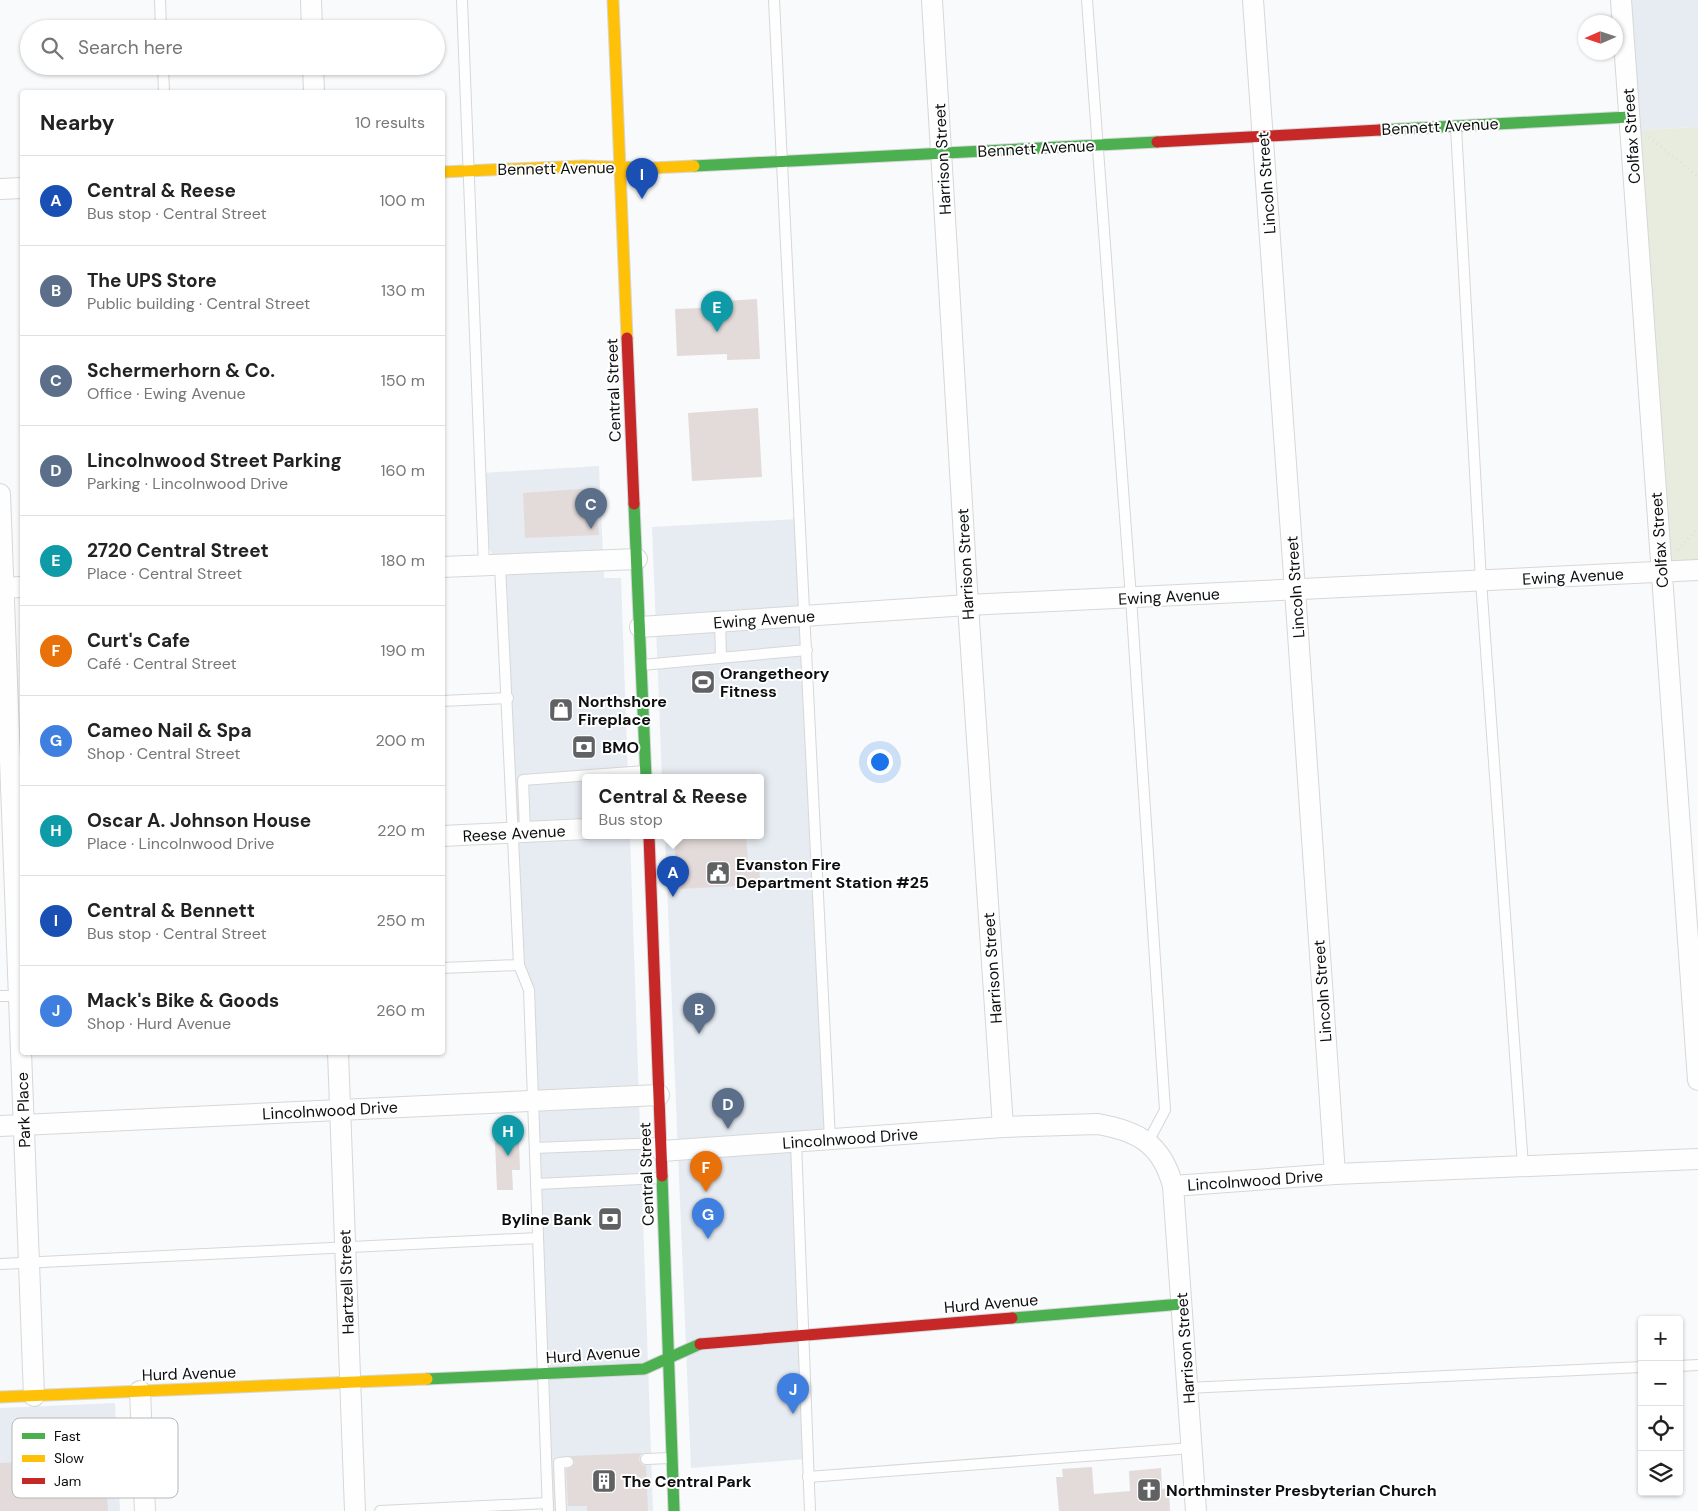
<!DOCTYPE html>
<meta charset="utf-8">
<style>
:root{--surface:#fff;--page:#f6f6f6;--text:#222;--muted:#767676;--line:#e0e0e0;--accent:#0f766e}
body{margin:0;font-family:"DM Sans",sans-serif;background:var(--page);color:var(--text)}
.controls{position:absolute;right:15px;bottom:15px;display:grid;overflow:hidden;border-radius:5px;box-shadow:0 1px 4px #0004}
.controls button{width:45px;height:45px;display:grid;place-items:center;padding:0;border:0;border-bottom:1px solid var(--line);background:var(--surface);color:var(--text);font:25px sans-serif}
.compass{position:absolute;left:1578px;top:15px;width:45px;height:45px;border-radius:50%;background:var(--surface);box-shadow:0 1px 4px #0004;rotate:267deg}
.you{position:absolute;left:879px;top:761px;width:18px;height:18px;margin:-12px;border:4px solid #fff;border-radius:50%;background:#1a73e8;box-shadow:0 0 0 8px #1a73e833}
.badge{display:grid;place-items:center;width:32px;height:32px;border-radius:50%;background:var(--accent);color:#fff;font-size:16px;font-weight:700}
.pin{position:absolute;translate:-50% -41px;filter:drop-shadow(0 1px 2px #0008)}
.pin::after{content:'';position:absolute;top:26px;width:18px;height:15px;background:inherit;clip-path:polygon(0 0,100% 0,50% 100%)}
.popup{position:absolute;left:582px;top:774px;width:182px;height:65px;box-sizing:border-box;display:grid;place-content:center;border-radius:5px;background:var(--surface);filter:drop-shadow(0 1px 4px #0005);font-size:16px;white-space:nowrap;color:var(--muted)}
.popup b{font-size:19px;color:var(--text)}
.popup::after{content:'';position:absolute;left:50%;top:100%;margin-left:-10px;border:10px solid transparent;border-top-color:var(--surface)}
.list{margin:0;padding:0;list-style:none}
h2{display:flex;justify-content:space-between;align-items:center;height:65px;margin:0;padding:0 20px;font-size:21px}
h2 small{font-size:16px;font-weight:400;color:var(--muted)}
.list li{display:grid;grid-template-columns:32px 1fr auto;gap:15px;align-items:center;box-sizing:border-box;height:90px;padding:0 20px;border-top:1px solid var(--line)}
.list b{display:block;font-size:19px;white-space:nowrap}
.list p{margin:0;font-size:16px;white-space:nowrap;color:var(--muted)}
.list em{font-size:16px;font-style:normal;color:var(--muted)}
.icon{flex:none;width:28px;height:28px;fill:none;stroke:currentColor;stroke-width:2;stroke-linecap:round;stroke-linejoin:round}
.map{position:relative;flex:none;width:1698px;height:1511px;overflow:hidden}
.search{position:absolute;background:var(--surface);box-shadow:0 1px 4px #0004;left:20px;top:20px;width:425px;height:55px;display:flex;align-items:center;gap:12px;box-sizing:border-box;padding:0 18px;border-radius:28px;color:var(--muted);font-size:19px}
.panel{position:absolute;background:var(--surface);box-shadow:0 1px 4px #0004;left:20px;top:90px;width:425px;height:965px;border-radius:5px}
.map>svg:first-child{display:block}
.built{fill:#e7ecf2}
.green{fill:#e8ecdf}
.building{fill:#e3dbda}
.lines{fill:none;stroke-linecap:round;stroke-linejoin:round}
.lane-casing{stroke:#d6d7d8;stroke-width:12}
.street-casing{stroke:#d6d7d8;stroke-width:22}
.fast-casing{stroke:#d6d7d8;stroke-width:13}
.slow-casing{stroke:#d6d7d8;stroke-width:13}
.jam-casing{stroke:#d6d7d8;stroke-width:13}
.path{stroke:#dee0e0;stroke-width:3;stroke-dasharray:1 4;stroke-linecap:butt}
.lane{stroke:#fefeff;stroke-width:10}
.street{stroke:#fefeff;stroke-width:20}
.fast{stroke:#4caf50;stroke-width:11}
.slow{stroke:#ffc107;stroke-width:11}
.jam{stroke:#c62828;stroke-width:11}
.labels{text-anchor:middle;stroke-width:4;stroke-linejoin:round;paint-order:stroke}
.street-label{font-size:16px;fill:#0d0e0f;stroke:#fff}
.poi-label{font-size:16px;font-weight:bold;fill:#0d0e0f;stroke:#fff;text-anchor:start}
.key{fill:#fff;stroke:#b6b7b7;stroke-width:1}
.key-label{font-size:14px;fill:#0d0e0f}
</style>
<div class="map">
<svg width="1698" height="1511" viewBox="0 0 1698 1511">
<rect width="100%" height="100%" fill="#f8fafc"/>
<g class="built">
<polygon points="1631,0 1698,0 1698,127 1640,130"/>
<polygon points="599,466 604,578 621,578 628,778 586,778 586,836 630,836 653,1511 551,1511 531,989 521,964 507,585 486,542 482,473"/>
<polygon points="798,519 827,1137 793,1139 805,1459 691,1468 665,836 760,836 760,778 662,778 652,527"/>
<polygon points="115,1403 120,1511 0,1511 0,1408"/>
</g>
<polygon class="green" points="1698,127 1698,561 1666,562 1640,130"/>
<g class="building">
<polygon points="757,299 760,359 727,360 727,354 677,356 675,309 726,307 725,301"/>
<polygon points="758,408 762,477 692,481 688,413"/>
<polygon points="596,488 599,535 525,538 523,493"/>
<polygon points="674,836 746,836 748,861 759,861 760,885 677,889"/>
<polygon points="495,1142 519,1142 520,1170 512,1170 513,1190 497,1190"/>
<polygon points="643,1453 640,1455 639,1460 642,1465 646,1466 648,1511 587,1511 587,1506 568,1506 566,1469 572,1467 575,1462 570,1456"/>
<polygon points="77,1459 77,1471 106,1470 108,1511 0,1511 0,1463"/>
<polygon points="1092,1467 1094,1494 1130,1491 1129,1471 1161,1468 1162,1489 1169,1488 1170,1511 1059,1511 1056,1477 1063,1477 1062,1469"/>
</g>
<g class="lines">
<defs>
<g id="lane">
<polyline points="160,0 161,29"/>
<polyline points="462,0 484,566"/>
<polyline points="774,0 830,1139"/>
<polyline points="1087,0 1131,598 1165,1110 1148,1142"/>
<polyline points="163,66 164,92"/>
<polyline points="1456,127 1481,581 1523,1166"/>
<polyline points="500,565 519,965 529,990 548,1511"/>
<polyline points="720,622 721,657"/>
<polyline points="642,665 807,650"/>
<polyline points="442,701 508,698"/>
<polyline points="525,832 523,780 645,771"/>
<polyline points="442,968 519,965"/>
<polyline points="0,996 19,996"/>
<polyline points="796,1142 810,1511"/>
<polyline points="535,1148 660,1143"/>
<polyline points="536,1184 661,1178"/>
<polyline points="0,1264 538,1238"/>
<polyline points="1679,1366 1698,1365"/>
<polyline points="1187,1388 1642,1367"/>
<polyline points="646,1459 670,1458"/>
<polyline points="808,1477 1192,1448"/>
<polyline points="380,1511 548,1503"/>
<polyline points="561,1511 559,1463 568,1462"/>
</g>
<g id="street">
<polyline points="311,0 312,29"/>
<polyline points="932,0 968,605 1003,1127"/>
<polyline points="1253,0 1295,590 1335,1174"/>
<polyline points="1621,0 1698,1080"/>
<polyline points="313,66 314,92"/>
<polyline points="0,189 22,188"/>
<polyline points="0,494 34,1396"/>
<polyline points="442,567 637,559"/>
<polyline points="0,588 22,587"/>
<polyline points="640,627 968,605 1698,570"/>
<polyline points="442,836 586,829"/>
<polyline points="338,1052 355,1511"/>
<polyline points="0,1126 659,1095"/>
<path d="M662,1151L1003,1127L1098,1124C1138,1131 1162,1144 1173,1186L1196,1511"/>
<polyline points="1173,1186 1335,1174 1698,1159"/>
<polyline points="140,1391 145,1511"/>
</g>
<g id="fast">
<polyline points="1380,130 1629,117"/>
<polyline points="694,166 1157,142"/>
<polyline points="634,504 646,778"/>
<polyline points="662,1176 674,1511"/>
<polyline points="1012,1318 1182,1304"/>
<polyline points="427,1379 644,1369 700,1344"/>
</g>
<g id="slow">
<polyline points="613,0 627,338"/>
<polyline points="442,172 583,166 651,168 694,166"/>
<polyline points="0,1397 427,1379"/>
</g>
<g id="jam">
<polyline points="1157,142 1380,130"/>
<polyline points="627,338 634,504"/>
<polyline points="649,836 662,1176"/>
<polyline points="700,1344 1012,1318"/>
</g>
</defs>
<use href="#lane" class="lane-casing"/>
<use href="#street" class="street-casing"/>
<use href="#fast" class="fast-casing"/>
<use href="#slow" class="slow-casing"/>
<use href="#jam" class="jam-casing"/>
<g class="path">
<polyline points="1649,137 1698,177"/>
<polyline points="1678,550 1698,528"/>
</g>
<use href="#lane" class="lane"/>
<use href="#street" class="street"/>
<use href="#fast" class="fast"/>
<use href="#slow" class="slow"/>
<use href="#jam" class="jam"/>
</g>
<defs>
<symbol id="stadium-square" viewBox="-11 -11 22 22"><rect x="-9" y="-9" width="18" height="18" rx="4" fill="#5f6162" stroke="#fff"/><path d="M0-5a6.5 5 0 1 0 0 10a6.5 5 0 1 0 0-10ZM-3.5-1.8h7v3.6h-7Z" fill="#fff"/></symbol>
<symbol id="shop-square" viewBox="-11 -11 22 22"><rect x="-9" y="-9" width="18" height="18" rx="4" fill="#5f6162" stroke="#fff"/><path d="M-5-2.5h2.3a2.7 3.5 0 0 1 5.4 0H5L5.5 6h-11ZM-1.5-2.5h3a1.5 2.3 0 0 0-3 0Z" fill="#fff"/></symbol>
<symbol id="bank-square" viewBox="-11 -11 22 22"><rect x="-9" y="-9" width="18" height="18" rx="4" fill="#5f6162" stroke="#fff"/><path d="M-6-4H6V4H-6ZM0-2.3a2.3 2.3 0 1 0 0 4.6a2.3 2.3 0 1 0 0-4.6Z" fill="#fff"/></symbol>
<symbol id="civic-square" viewBox="-11 -11 22 22"><rect x="-9" y="-9" width="18" height="18" rx="4" fill="#5f6162" stroke="#fff"/><path d="M-.6-6.5H3V-4.5H.6V-3L4-1V1h2V6H-6V1h2V-1L-.6-3ZM-1.2 2.5V6h2.4V2.5Z" fill="#fff"/></symbol>
<symbol id="building-square" viewBox="-11 -11 22 22"><rect x="-9" y="-9" width="18" height="18" rx="4" fill="#5f6162" stroke="#fff"/><path d="M-4-6H4V6H1V3H-1V6H-4ZM-2.5-4.3h1.7v1.8h-1.7ZM.8-4.3h1.7v1.8H.8ZM-2.5-1h1.7V.8h-1.7ZM.8-1h1.7V.8H.8Z" fill="#fff"/></symbol>
<symbol id="church-square" viewBox="-11 -11 22 22"><rect x="-9" y="-9" width="18" height="18" rx="4" fill="#5f6162" stroke="#fff"/><path d="M-1.2-6h2.4v3.5h3.3v2.4h-3.3V6h-2.4V-.1h-3.3v-2.4h3.3Z" fill="#fff"/></symbol>
</defs>
<g fill-rule="evenodd">
<use href="#stadium-square" x="689" y="668" width="28" height="28"/>
<use href="#shop-square" x="547" y="696" width="28" height="28"/>
<use href="#bank-square" x="570" y="733" width="28" height="28"/>
<use href="#civic-square" x="704" y="859" width="28" height="28"/>
<use href="#bank-square" x="596" y="1205" width="28" height="28"/>
<use href="#building-square" x="590" y="1467" width="28" height="28"/>
<use href="#church-square" x="1135" y="1476" width="28" height="28"/>
</g>
<g class="labels">
<g class="street-label">
<text transform="translate(1440 126) rotate(-3)" y="6">Bennett Avenue</text>
<text transform="translate(1631 136) rotate(-94)" y="6">Colfax Street</text>
<text transform="translate(1036 148) rotate(-3)" y="6">Bennett Avenue</text>
<text transform="translate(942 159) rotate(-93)" y="6">Harrison Street</text>
<text transform="translate(556 168) rotate(-1)" y="6">Bennett Avenue</text>
<text transform="translate(1266 183) rotate(-94)" y="6">Lincoln Street</text>
<text transform="translate(613 390) rotate(-92)" y="6">Central Street</text>
<text transform="translate(1659 540) rotate(-94)" y="6">Colfax Street</text>
<text transform="translate(965 564) rotate(-93)" y="6">Harrison Street</text>
<text transform="translate(1573 576) rotate(-3)" y="6">Ewing Avenue</text>
<text transform="translate(1295 587) rotate(-94)" y="6">Lincoln Street</text>
<text transform="translate(1169 596) rotate(-3)" y="6">Ewing Avenue</text>
<text transform="translate(764 619) rotate(-4)" y="6">Ewing Avenue</text>
<text transform="translate(514 833) rotate(-3)" y="6">Reese Avenue</text>
<text transform="translate(992 968) rotate(-94)" y="6">Harrison Street</text>
<text transform="translate(1322 991) rotate(-94)" y="6">Lincoln Street</text>
<text transform="translate(23 1110) rotate(-92)" y="6">Park Place</text>
<text transform="translate(330 1110) rotate(-3)" y="6">Lincolnwood Drive</text>
<text transform="translate(850 1138) rotate(-4)" y="6">Lincolnwood Drive</text>
<text transform="translate(646 1174) rotate(-92)" y="6">Central Street</text>
<text transform="translate(1255 1180) rotate(-4)" y="6">Lincolnwood Drive</text>
<text transform="translate(346 1282) rotate(-92)" y="6">Hartzell Street</text>
<text transform="translate(991 1303) rotate(-5)" y="6">Hurd Avenue</text>
<text transform="translate(1185 1348) rotate(-94)" y="6">Harrison Street</text>
<text transform="translate(593 1354) rotate(-4)" y="6">Hurd Avenue</text>
<text transform="translate(189 1373) rotate(-2)" y="6">Hurd Avenue</text>
</g>
<g class="poi-label">
<text x="720" y="679">Orangetheory<tspan x="720" dy="18">Fitness</tspan></text>
<text x="578" y="707">Northshore<tspan x="578" dy="18">Fireplace</tspan></text>
<text x="602" y="753">BMO</text>
<text x="736" y="870">Evanston Fire<tspan x="736" dy="18">Department Station #25</tspan></text>
<text x="592" y="1225" text-anchor="end">Byline Bank</text>
<text x="622" y="1487">The Central Park</text>
<text x="1166" y="1496">Northminster Presbyterian Church</text>
</g>
</g>
<rect x="12" y="1418" width="166" height="80" rx="8" class="key"/>
<rect x="22" y="1433" width="23" height="6" fill="#4caf50"/>
<rect x="22" y="1455" width="23" height="7" fill="#ffc107"/>
<rect x="22" y="1478" width="23" height="6" fill="#c62828"/>
<g class="key-label">
<text x="54" y="1441">Fast</text>
<text x="54" y="1463">Slow</text>
<text x="54" y="1486">Jam</text>
</g>
</svg>
<div class="controls">
<button>+</button>
<button>−</button>
<button><svg class="icon" aria-label="locate" viewBox="0 0 24 24"><circle cx="12" cy="12" r="6"/><path d="M12 2v4M12 18v4M2 12h4M18 12h4"/></svg></button>
<button><svg class="icon" aria-label="layers" viewBox="0 0 24 24"><path d="M12 4l9 5-9 5-9-5zM3 14l9 5 9-5"/></svg></button>
</div>
<svg class="compass" viewBox="-18 -18 36 36"><path d="M0-13l5 13h-10z" fill="#e53935"/><path d="M0 13l5-13h-10z" fill="#767676"/></svg>
<div class="you"></div>
<div class="pin badge" style="left:673px;top:897px;background:#1a4fb4">A</div>
<div class="popup"><b>Central &amp; Reese</b>Bus stop</div>
<div class="pin badge" style="left:699px;top:1034px;background:#5c6f8a">B</div>
<div class="pin badge" style="left:591px;top:529px;background:#5c6f8a">C</div>
<div class="pin badge" style="left:728px;top:1129px;background:#5c6f8a">D</div>
<div class="pin badge" style="left:717px;top:332px;background:#0f9aa8">E</div>
<div class="pin badge" style="left:706px;top:1192px;background:#e8710a">F</div>
<div class="pin badge" style="left:708px;top:1239px;background:#3f7fe0">G</div>
<div class="pin badge" style="left:508px;top:1156px;background:#0f9aa8">H</div>
<div class="pin badge" style="left:642px;top:199px;background:#1a4fb4">I</div>
<div class="pin badge" style="left:793px;top:1414px;background:#3f7fe0">J</div>
<div class="search"><svg class="icon" aria-label="search" viewBox="0 0 24 24"><circle cx="10" cy="10" r="6"/><path d="M15 15l6 6"/></svg>Search here</div>
<section class="panel">
<h2>Nearby<small>10 results</small></h2>
<ul class="list">
<li><span class="badge" style="background:#1a4fb4">A</span><div><b>Central &amp; Reese</b><p>Bus stop · Central Street</p></div><em>100 m</em></li>
<li><span class="badge" style="background:#5c6f8a">B</span><div><b>The UPS Store</b><p>Public building · Central Street</p></div><em>130 m</em></li>
<li><span class="badge" style="background:#5c6f8a">C</span><div><b>Schermerhorn &amp; Co.</b><p>Office · Ewing Avenue</p></div><em>150 m</em></li>
<li><span class="badge" style="background:#5c6f8a">D</span><div><b>Lincolnwood Street Parking</b><p>Parking · Lincolnwood Drive</p></div><em>160 m</em></li>
<li><span class="badge" style="background:#0f9aa8">E</span><div><b>2720 Central Street</b><p>Place · Central Street</p></div><em>180 m</em></li>
<li><span class="badge" style="background:#e8710a">F</span><div><b>Curt's Cafe</b><p>Café · Central Street</p></div><em>190 m</em></li>
<li><span class="badge" style="background:#3f7fe0">G</span><div><b>Cameo Nail &amp; Spa</b><p>Shop · Central Street</p></div><em>200 m</em></li>
<li><span class="badge" style="background:#0f9aa8">H</span><div><b>Oscar A. Johnson House</b><p>Place · Lincolnwood Drive</p></div><em>220 m</em></li>
<li><span class="badge" style="background:#1a4fb4">I</span><div><b>Central &amp; Bennett</b><p>Bus stop · Central Street</p></div><em>250 m</em></li>
<li><span class="badge" style="background:#3f7fe0">J</span><div><b>Mack's Bike &amp; Goods</b><p>Shop · Hurd Avenue</p></div><em>260 m</em></li>
</ul>
</section>
</div>
